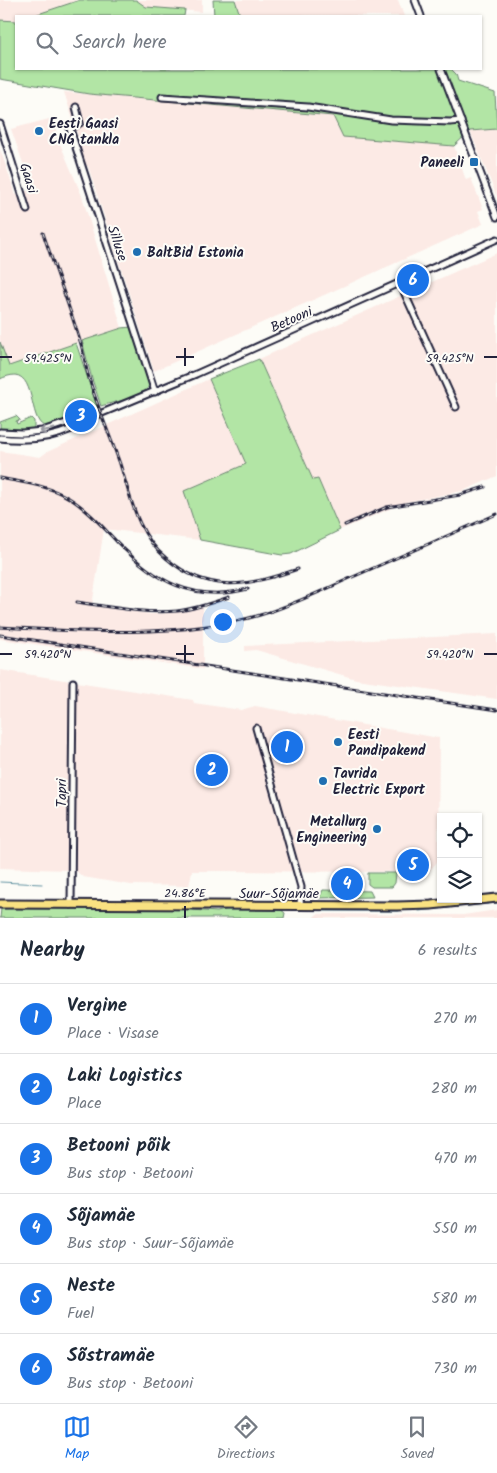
<!DOCTYPE html>
<meta charset="utf-8">
<style>
:root{--surface:#fff;--page:#f6f6f7;--text:#1f2937;--muted:#747a83;--line:#e0e1e3;--accent:#1a73e8}
body{margin:0;font-family:Kalam,sans-serif;background:var(--page);color:var(--text)}
.controls{position:absolute;right:15px;bottom:15px;display:grid;overflow:hidden;border-radius:0px;box-shadow:0 1px 4px #0004}
.controls button{width:45px;height:45px;display:grid;place-items:center;padding:0;border:0;border-bottom:1px solid var(--line);background:var(--surface);color:var(--text);font:25px sans-serif}
.you{position:absolute;left:222px;top:621px;width:18px;height:18px;margin:-12px;border:4px solid #fff;border-radius:50%;background:#1a73e8;box-shadow:0 0 0 8px #1a73e833}
.badge{display:grid;place-items:center;width:32px;height:32px;border-radius:50%;background:var(--accent);color:#fff;font-size:16px;font-weight:700}
.pin{position:absolute;translate:-50% -50%;border:2px solid #fff;box-shadow:0 1px 5px #0006}
.list{margin:0;padding:0;list-style:none}
h2{display:flex;justify-content:space-between;align-items:center;height:65px;margin:0;padding:0 20px;font-size:21px}
h2 small{font-size:16px;font-weight:400;color:var(--muted)}
.list li{display:grid;grid-template-columns:32px 1fr auto;gap:15px;align-items:center;box-sizing:border-box;height:70px;padding:0 20px;border-top:1px solid var(--line)}
.list b{display:block;font-size:19px;white-space:nowrap}
.list p{margin:0;font-size:16px;white-space:nowrap;color:var(--muted)}
.list em{font-size:16px;font-style:normal;color:var(--muted)}
.icon{flex:none;width:28px;height:28px;fill:none;stroke:currentColor;stroke-width:2;stroke-linecap:round;stroke-linejoin:round}
.map{position:relative;flex:none;width:497px;height:918px;overflow:hidden}
.search{position:absolute;background:var(--surface);box-shadow:0 1px 4px #0004;left:15px;right:15px;top:15px;height:55px;display:flex;align-items:center;gap:12px;box-sizing:border-box;padding:0 18px;border-radius:0px;color:var(--muted);font-size:19px}
.sheet{height:485px;background:var(--surface)}
nav{display:flex;justify-content:space-around;align-items:center;box-sizing:border-box;height:70px;border-top:1px solid var(--line);background:var(--surface);font-size:14px;color:var(--muted)}
nav a{display:grid;justify-items:center;gap:2px}
nav .on{color:var(--accent)}
.map>svg:first-child{display:block}
.built{fill:#fceae5}
.green{fill:#b2e5a5;stroke:#6a8470}
.lines{fill:none;stroke-linecap:round;stroke-linejoin:round}
.stream{stroke:#6393a2;stroke-width:1}
.minor-casing{stroke:#22223b;stroke-width:9}
.major-casing{stroke:#22223b;stroke-width:11}
.minor{stroke:#fdfcf7;stroke-width:5}
.major{stroke:#f9e181;stroke-width:7}
.rail-casing{stroke:#22223b;stroke-width:3}
.rail{stroke:#fdfcf7;stroke-width:1;stroke-dasharray:4;stroke-linecap:butt}
.oneway{stroke:#9a9aa2}
.ticks{fill:none;stroke:#22223b;stroke-width:2}
.poi-dot{fill:#1f6fb2;stroke:#fdfcf7;stroke-width:2}
.labels{text-anchor:middle;stroke-width:4;stroke-linejoin:round;paint-order:stroke}
.poi-label{font-size:14px;font-weight:bold;fill:#22223b;stroke:#fdfcf7;text-anchor:start}
.street-label{font-size:14px;fill:#22223b;stroke:#fdfcf7}
.ticks-label{font-size:12px;text-anchor:middle;fill:#22223b;stroke:#fdfcf7;stroke-width:4;stroke-linejoin:round;paint-order:stroke}
</style>
<div class="map">
<svg width="497" height="918" viewBox="0 0 497 918">
<rect width="100%" height="100%" fill="#fdfcf7"/>
<filter id="ink" filterUnits="userSpaceOnUse"><feTurbulence type="fractalNoise" baseFrequency=".02" numOctaves="2"/><feDisplacementMap in="SourceGraphic" scale="10" xChannelSelector="R" yChannelSelector="G"/><feConvolveMatrix kernelMatrix="1 2 1 2 8 2 1 2 1" color-interpolation-filters="sRGB"/></filter>
<g filter="url(#ink)">
<g class="built">
<polygon points="0,0 80,0 32,16 16,16 16,21 0,20"/>
<polygon points="136,0 202,0 202,12 146,7"/>
<polygon points="235,0 398,0 404,16 240,15"/>
<polygon points="64,92 334,116 343,137 454,146 466,180 471,178 483,209 478,211 483,224 154,371 88,166 84,166 78,147 81,145"/>
<polygon points="53,118 61,146 82,196 122,328 8,366 0,342 0,149 16,195 32,189 11,129"/>
<polygon points="497,129 497,197 470,131"/>
<polygon points="497,253 497,476 463,491 406,502 340,530 318,479 313,481 259,359"/>
<polygon points="209,379 247,464 185,491 200,540 104,529 92,606 151,614 171,613 203,607 203,669 0,639 0,451 40,457 47,452"/>
<polygon points="497,634 497,699 356,679 256,650 245,651 245,646"/>
<polygon points="0,670 193,700 194,703 241,710 255,706 439,738 438,861 428,872 192,871 189,886 131,885 83,877 76,871 68,870 0,868"/>
<polygon points="497,910 497,918 313,918 317,914 463,915"/>
</g>
<g class="green">
<polygon points="80,0 136,0 146,7 185,10 184,16 32,16"/>
<polygon points="213,0 235,0 240,15 251,16 214,16"/>
<polygon points="0,20 16,21 16,69 451,69 456,74 458,81 495,93 497,129 470,131 454,146 343,137 333,116 89,94 0,79"/>
<path d="M131,327L149,383L148,388C138,399 116,401 101,406L92,379L82,341L122,328Z"/>
<path d="M0,342L9,366L76,343L98,409C92,411 85,412 80,415C72,419 58,427 48,427C28,426 37,377 15,375C10,375 4,377 0,379Z"/>
<polygon points="259,359 313,480 318,479 340,530 291,554 282,555 200,540 184,491 246,464 209,379"/>
<polygon points="16,416 20,420 16,421 17,424 31,418 34,421 34,427 31,430 0,429 0,422"/>
<polygon points="368,873 396,873 395,883 392,887 372,887 368,884"/>
<polygon points="323,890 370,891 373,897 319,898"/>
<polygon points="22,908 192,909 192,910 217,912 229,909 280,909 285,913 284,918 0,918 1,909"/>
</g>
<g class="lines">
<g class="stream">
<polyline points="0,882 42,884"/>
<polyline points="324,911 399,911"/>
<polyline points="419,911 497,903"/>
</g>
<defs>
<g id="minor">
<polyline points="415,0 421,16"/>
<polyline points="441,69 497,217"/>
<polyline points="162,97 308,107 391,120 450,122 461,121"/>
<polyline points="76,107 80,123 70,129 155,392"/>
<polyline points="0,124 27,210"/>
<polyline points="400,283 456,407"/>
<polyline points="0,432 22,433 42,431 81,418 92,417 102,413 196,374 497,239"/>
<path d="M0,438C32,442 66,437 92,417"/>
<polyline points="256,728 301,887 300,906"/>
<polyline points="71,905 73,682"/>
</g>
<polyline id="major" points="0,904 397,906 431,905 497,898"/>
</defs>
<use href="#minor" class="minor-casing"/>
<use href="#major" class="major-casing"/>
<use href="#minor" class="minor"/>
<use href="#major" class="major"/>
<defs>
<g id="rail">
<path d="M43,233C55,269 69,305 80,341C84,353 85,366 89,378C97,407 110,435 120,464C131,498 137,534 166,558C209,595 248,586 298,569"/>
<path d="M0,478C24,483 48,485 69,498C87,509 102,526 117,542C155,581 193,603 248,589"/>
<polyline points="345,525 387,507 460,495 485,487"/>
<path d="M77,602C111,607 144,614 177,611C195,609 212,603 229,597"/>
<path d="M0,627C80,632 183,638 260,615C293,605 323,590 355,576C402,555 450,535 497,514"/>
<polyline points="0,635 497,710"/>
</g>
</defs>
<use href="#rail" class="rail-casing"/>
<use href="#rail" class="rail"/>
</g>
<defs><path id="oneway-shaft" d="M-6 0H5M1.5-3L5.5 0L1.5 3" fill="none" stroke-width="1.6" stroke-linecap="round" stroke-linejoin="round" transform="scale(1.25)"/></defs>
<use class="oneway" href="#oneway-shaft" transform="translate(47 430) rotate(168)"/>
</g>
<path class="ticks" d="M185,348V366M0,357H12M176,357H194M484,357H497M185,645V663M0,654H12M176,654H194M484,654H497M185,906V918"/>
<g class="poi-dot">
<circle cx="39" cy="131" r="5"/>
<rect x="469" y="157" width="10" height="10" rx="2.5"/>
<circle cx="137" cy="252" r="5"/>
<circle cx="338" cy="742" r="5"/>
<circle cx="323" cy="781" r="5"/>
<circle cx="377" cy="829" r="5"/>
</g>
<g class="labels">
<g class="poi-label">
<text x="49" y="128">Eesti Gaasi<tspan x="49" dy="16">CNG tankla</tspan></text>
<text x="464" y="167" text-anchor="end">Paneeli</text>
<text x="147" y="257">BaltBid Estonia</text>
<text x="348" y="739">Eesti<tspan x="348" dy="16">Pandipakend</tspan></text>
<text x="333" y="778">Tavrida<tspan x="333" dy="16">Electric Export</tspan></text>
<text x="367" y="826" text-anchor="end">Metallurg<tspan x="367" dy="16">Engineering</tspan></text>
</g>
<g class="street-label">
<text transform="translate(29 178) rotate(73)" y="5">Gaasi</text>
<text transform="translate(118 243) rotate(72)" y="5">Silluse</text>
<text transform="translate(291 319) rotate(-24)" y="5">Betooni</text>
<text transform="translate(61 793) rotate(-90)" y="5">Tapri</text>
<text x="279" y="898">Suur-Sõjamäe</text>
</g>
</g>
<g class="ticks-label">
<text x="48" y="362">59.425°N</text>
<text x="450" y="362">59.425°N</text>
<text x="48" y="658">59.420°N</text>
<text x="450" y="658">59.420°N</text>
<text x="185" y="897">24.86°E</text>
</g>
</svg>
<div class="controls">
<button><svg class="icon" aria-label="locate" viewBox="0 0 24 24"><circle cx="12" cy="12" r="6"/><path d="M12 2v4M12 18v4M2 12h4M18 12h4"/></svg></button>
<button><svg class="icon" aria-label="layers" viewBox="0 0 24 24"><path d="M12 4l9 5-9 5-9-5zM3 14l9 5 9-5"/></svg></button>
</div>
<div class="you"></div>
<div class="pin badge" style="left:287px;top:747px">1</div>
<div class="pin badge" style="left:212px;top:770px">2</div>
<div class="pin badge" style="left:81px;top:416px">3</div>
<div class="pin badge" style="left:347px;top:884px">4</div>
<div class="pin badge" style="left:413px;top:865px">5</div>
<div class="pin badge" style="left:413px;top:280px">6</div>
<div class="search"><svg class="icon" aria-label="search" viewBox="0 0 24 24"><circle cx="10" cy="10" r="6"/><path d="M15 15l6 6"/></svg>Search here</div>
</div>
<section class="sheet">
<h2>Nearby<small>6 results</small></h2>
<ul class="list">
<li><span class="badge">1</span><div><b>Vergine</b><p>Place · Visase</p></div><em>270 m</em></li>
<li><span class="badge">2</span><div><b>Laki Logistics</b><p>Place</p></div><em>280 m</em></li>
<li><span class="badge">3</span><div><b>Betooni põik</b><p>Bus stop · Betooni</p></div><em>470 m</em></li>
<li><span class="badge">4</span><div><b>Sõjamäe</b><p>Bus stop · Suur-Sõjamäe</p></div><em>550 m</em></li>
<li><span class="badge">5</span><div><b>Neste</b><p>Fuel</p></div><em>580 m</em></li>
<li><span class="badge">6</span><div><b>Sõstramäe</b><p>Bus stop · Betooni</p></div><em>730 m</em></li>
</ul>
</section>
<nav>
<a class="on"><svg class="icon" aria-label="map" viewBox="0 0 24 24"><path d="M3 6l6-2 6 2 6-2v14l-6 2-6-2-6 2zM9 4v14M15 6v14"/></svg>Map</a>
<a><svg class="icon" aria-label="directions" viewBox="0 0 24 24"><path d="M12 3l9 9-9 9-9-9zM9 14v-3h6M13 9l2 2-2 2"/></svg>Directions</a>
<a><svg class="icon" aria-label="saved" viewBox="0 0 24 24"><path d="M7 4h10v16l-5-4-5 4z"/></svg>Saved</a>
</nav>
